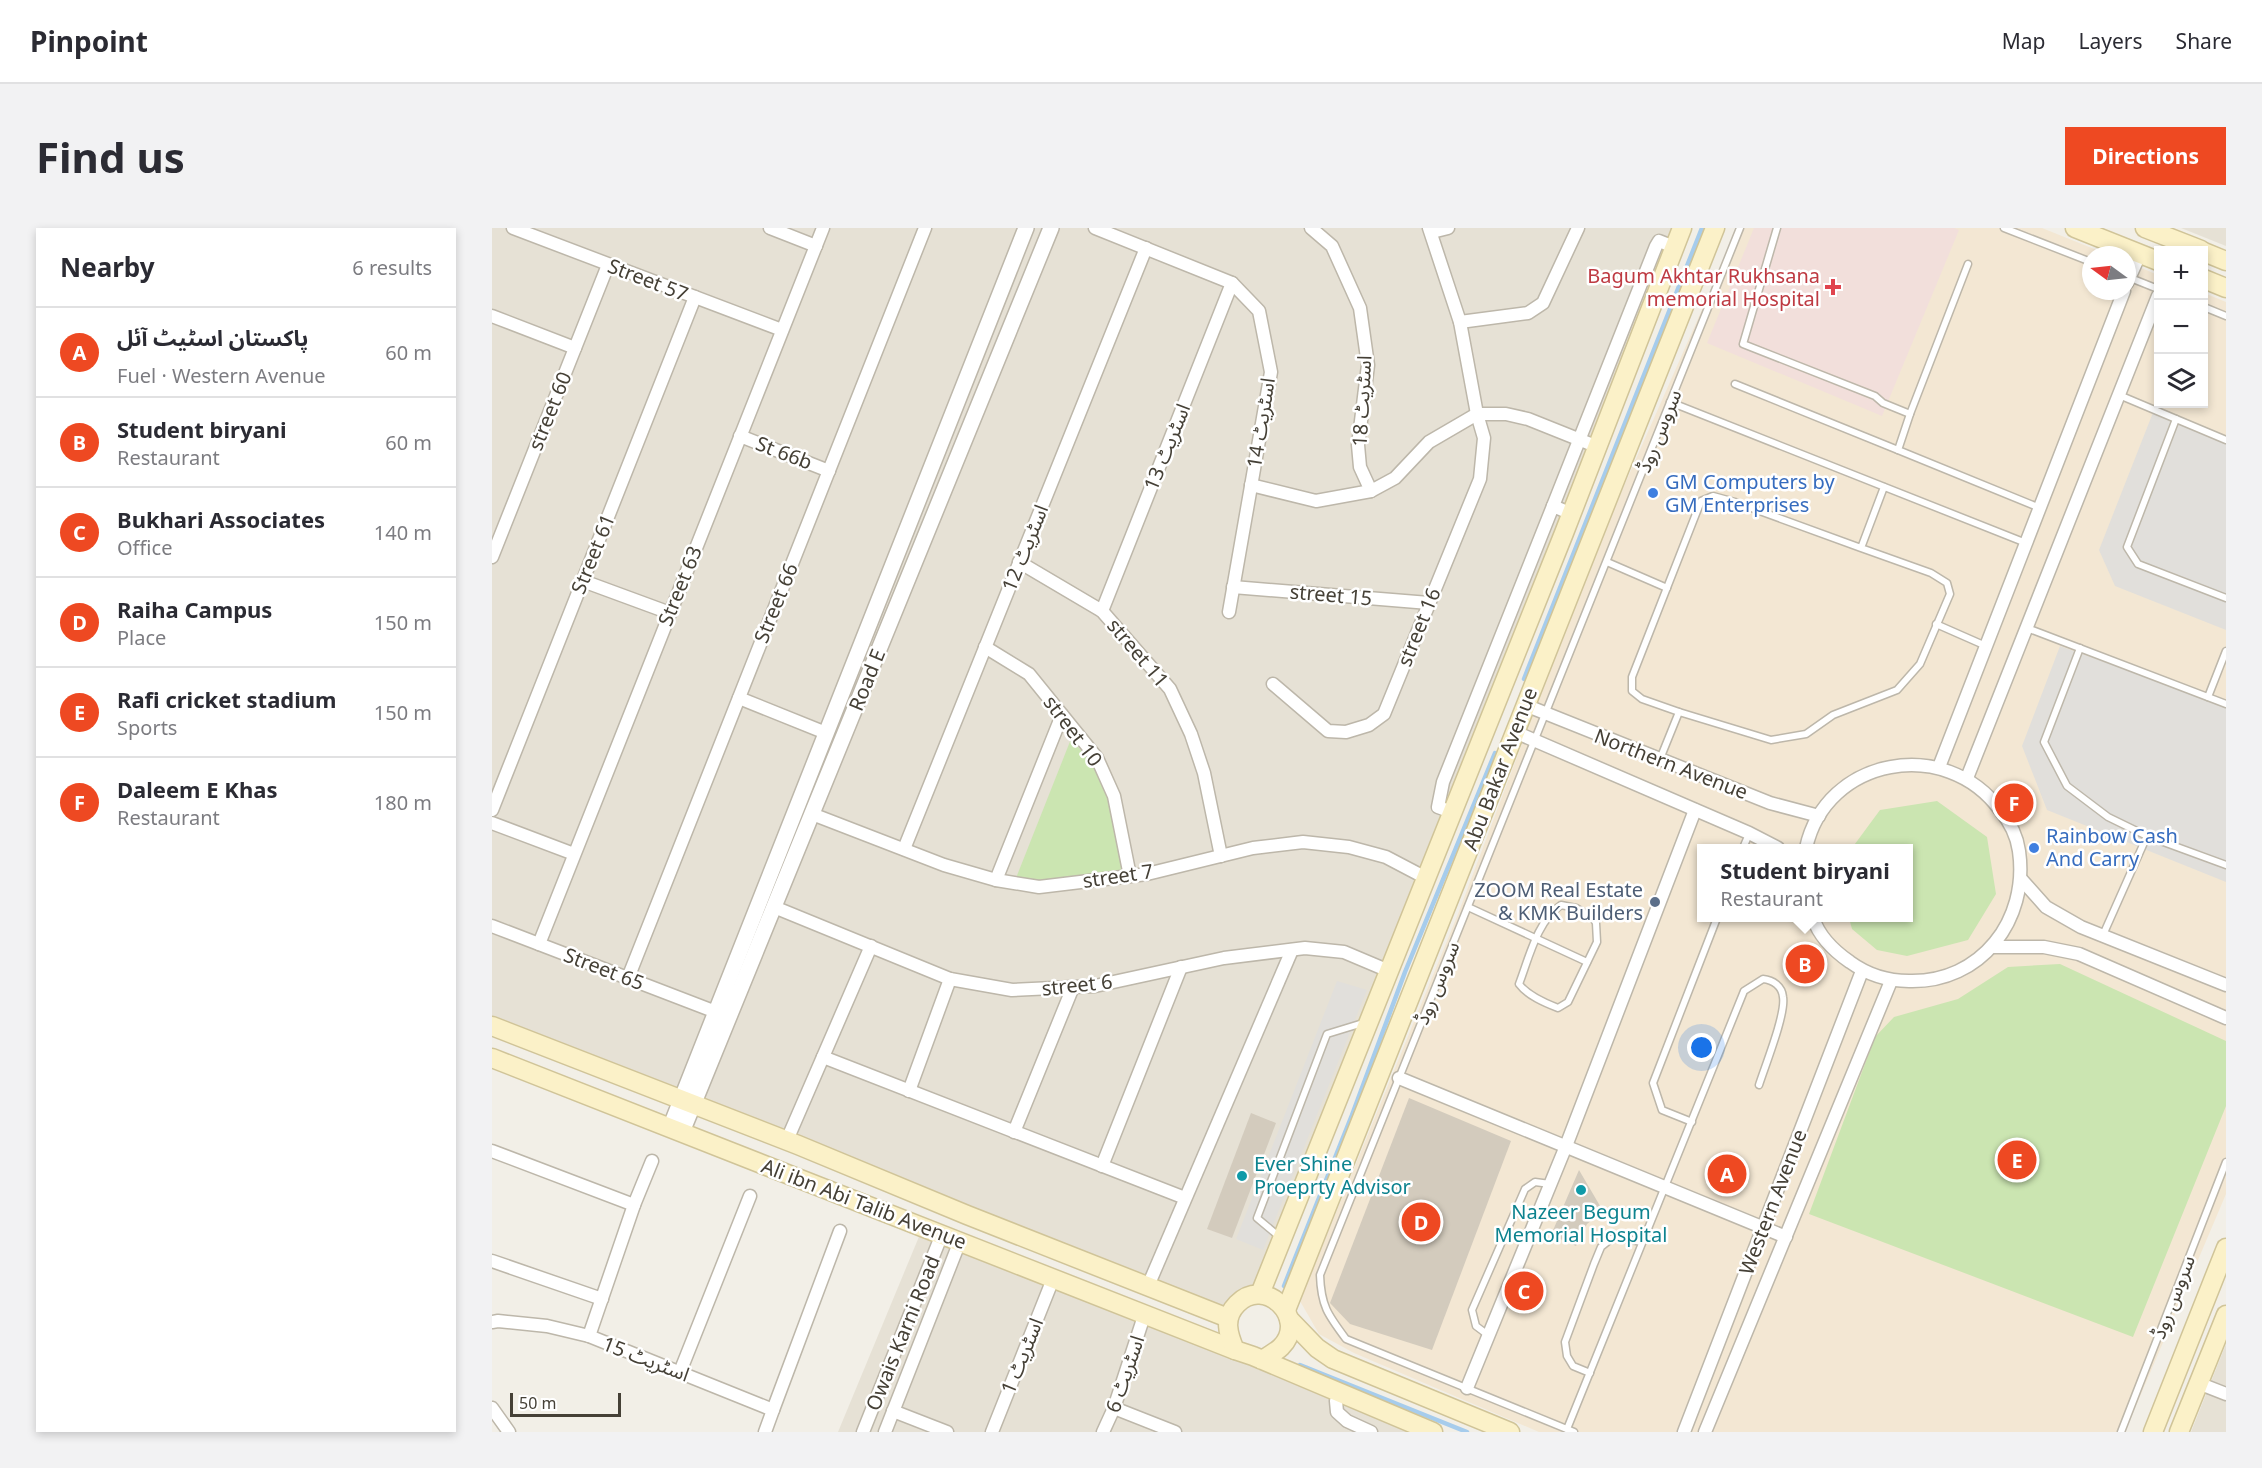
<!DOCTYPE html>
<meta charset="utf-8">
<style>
:root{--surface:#fff;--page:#f2f2f3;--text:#2b2b33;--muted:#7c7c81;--line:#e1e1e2;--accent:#ee4922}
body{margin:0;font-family:"Noto Sans","Noto Sans Arabic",sans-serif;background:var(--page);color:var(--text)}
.controls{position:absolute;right:18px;top:18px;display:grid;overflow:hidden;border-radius:0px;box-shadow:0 3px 9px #0003}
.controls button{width:54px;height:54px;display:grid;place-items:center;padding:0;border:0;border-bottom:2px solid var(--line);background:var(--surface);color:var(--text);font:30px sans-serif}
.compass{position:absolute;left:1590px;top:18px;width:54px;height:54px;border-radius:50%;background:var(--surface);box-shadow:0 3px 9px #0003;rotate:285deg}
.scale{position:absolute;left:18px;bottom:15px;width:111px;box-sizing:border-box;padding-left:6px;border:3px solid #454036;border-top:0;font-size:16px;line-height:21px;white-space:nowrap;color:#454036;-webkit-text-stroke:4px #fff;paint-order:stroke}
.you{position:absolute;left:1210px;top:820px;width:21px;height:21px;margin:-15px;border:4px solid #fff;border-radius:50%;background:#1a73e8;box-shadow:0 0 0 9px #1a73e833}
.badge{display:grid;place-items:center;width:39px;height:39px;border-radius:50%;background:var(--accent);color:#fff;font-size:20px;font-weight:700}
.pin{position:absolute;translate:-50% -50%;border:3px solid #fff;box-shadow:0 2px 6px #0006}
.popup{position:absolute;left:1205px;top:616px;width:216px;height:78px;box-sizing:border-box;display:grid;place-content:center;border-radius:0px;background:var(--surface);filter:drop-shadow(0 2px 4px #0005);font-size:20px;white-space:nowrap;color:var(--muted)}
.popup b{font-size:22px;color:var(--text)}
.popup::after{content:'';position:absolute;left:50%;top:100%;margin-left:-12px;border:12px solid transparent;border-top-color:var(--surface)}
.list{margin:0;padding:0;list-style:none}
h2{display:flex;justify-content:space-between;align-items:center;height:78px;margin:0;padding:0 24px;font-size:26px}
h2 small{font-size:20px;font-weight:400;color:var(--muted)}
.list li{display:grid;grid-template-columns:39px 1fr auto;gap:18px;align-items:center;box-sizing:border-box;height:90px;padding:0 24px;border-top:2px solid var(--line)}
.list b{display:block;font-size:22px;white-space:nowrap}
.list p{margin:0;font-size:20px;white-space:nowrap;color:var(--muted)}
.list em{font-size:20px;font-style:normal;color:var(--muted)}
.icon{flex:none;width:33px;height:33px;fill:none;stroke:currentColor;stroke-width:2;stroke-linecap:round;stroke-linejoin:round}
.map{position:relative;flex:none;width:1734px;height:1204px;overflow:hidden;border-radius:0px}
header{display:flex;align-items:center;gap:36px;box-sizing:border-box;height:84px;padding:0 30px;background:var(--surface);border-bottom:2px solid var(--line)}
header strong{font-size:28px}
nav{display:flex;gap:33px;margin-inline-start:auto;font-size:21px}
.intro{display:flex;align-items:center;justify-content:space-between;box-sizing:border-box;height:144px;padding:0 36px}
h1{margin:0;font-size:42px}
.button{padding:15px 27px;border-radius:0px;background:var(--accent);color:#fff;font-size:21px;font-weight:700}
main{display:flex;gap:36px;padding:0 36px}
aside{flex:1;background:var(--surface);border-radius:0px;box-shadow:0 3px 9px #0003}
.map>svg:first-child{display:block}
.residential{fill:#e6e1d5}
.commercial{fill:#f3e7d3;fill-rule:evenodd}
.medical{fill:#f2dfdb}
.green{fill:#cbe5b1}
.parking{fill:#e1dfdb}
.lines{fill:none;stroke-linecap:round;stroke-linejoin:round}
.stream{stroke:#a6ccec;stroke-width:4.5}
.building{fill:#d3cbbd}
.service-casing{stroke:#bdb7aa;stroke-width:9}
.minor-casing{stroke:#bdb7aa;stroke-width:15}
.tertiary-casing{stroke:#bdb7aa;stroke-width:18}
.secondary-casing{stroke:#d0c498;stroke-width:21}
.service{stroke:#fff;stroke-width:6}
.minor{stroke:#fff;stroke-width:12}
.tertiary{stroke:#fff;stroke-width:15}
.secondary{stroke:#fbf1c8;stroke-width:18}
.health-dot{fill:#e0444e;stroke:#fff;stroke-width:2}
.shop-dot{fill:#3f7fe0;stroke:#fff;stroke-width:2}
.service-dot{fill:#5c6f8a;stroke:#fff;stroke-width:2}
.culture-dot{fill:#0f9aa8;stroke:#fff;stroke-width:2}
.labels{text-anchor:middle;stroke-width:5;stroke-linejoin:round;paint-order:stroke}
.health-label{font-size:20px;fill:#be3a42;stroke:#fff;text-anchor:end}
.street-label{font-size:20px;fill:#454036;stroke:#fff}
.shop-label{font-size:20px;fill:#366cbe;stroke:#fff;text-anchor:start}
.service-label{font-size:20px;fill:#4e5e75;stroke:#fff;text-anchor:end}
.culture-label{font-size:20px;fill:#0d838f;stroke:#fff;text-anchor:start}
</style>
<header>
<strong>Pinpoint</strong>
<nav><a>Map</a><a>Layers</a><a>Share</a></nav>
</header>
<div class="intro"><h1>Find us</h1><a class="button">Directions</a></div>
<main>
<aside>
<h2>Nearby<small>6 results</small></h2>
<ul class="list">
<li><span class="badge">A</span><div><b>پاکستان اسٹیٹ آئل</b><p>Fuel · Western Avenue</p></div><em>60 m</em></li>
<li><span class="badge">B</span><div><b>Student biryani</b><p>Restaurant</p></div><em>60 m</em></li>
<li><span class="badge">C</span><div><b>Bukhari Associates</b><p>Office</p></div><em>140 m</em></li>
<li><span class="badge">D</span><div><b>Raiha Campus</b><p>Place</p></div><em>150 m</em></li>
<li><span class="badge">E</span><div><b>Rafi cricket stadium</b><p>Sports</p></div><em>150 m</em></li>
<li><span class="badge">F</span><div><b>Daleem E Khas</b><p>Restaurant</p></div><em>180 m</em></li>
</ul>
</aside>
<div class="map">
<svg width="1734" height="1204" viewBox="0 0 1734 1204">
<rect width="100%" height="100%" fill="#f2efe7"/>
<g class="residential">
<polygon points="0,0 1190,0 773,1053 723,1085 199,877 0,788"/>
<polygon points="1689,0 1734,0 1734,18"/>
<polygon points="431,999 935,1204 346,1204"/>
<polygon points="1734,1116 1734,1204 1699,1204"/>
</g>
<path class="commercial" d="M1246,0H1550L1617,27H1599V63H1635V34L1666,47V176H1712V65L1734,74V966L1633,1204H1047L862,1125L827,1106L808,1073L966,686L1098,335ZM1210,620H1416V690H1210Z"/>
<polygon class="medical" points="1262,0 1462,0 1467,2 1390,188 1215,115"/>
<g class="green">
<polygon points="579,511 603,538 613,561 632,643 559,653 524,650"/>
<polygon points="1445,573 1495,609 1504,666 1476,712 1415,728 1385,722 1360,701 1357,690 1416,690 1416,620 1360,620 1388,582"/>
<polygon points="1568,736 1734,813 1734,878 1641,1109 1317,986 1383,809 1402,789 1466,771 1516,739"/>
</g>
<g class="parking">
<polygon points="1662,182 1734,208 1734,402 1623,358 1607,322"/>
<polygon points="1568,418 1734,478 1734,654 1555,582 1530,518"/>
<polygon points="845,753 875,762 771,1022 744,1011"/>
</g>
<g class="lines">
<g class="stream">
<polyline points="1032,451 1210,0"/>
<polyline points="792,1058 860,887 913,744 1003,525"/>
<polyline points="808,1137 975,1204"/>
</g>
</g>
<g class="building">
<polygon points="917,870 1019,913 940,1122 858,1096 838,1075"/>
<polygon points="759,885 784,895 740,1010 715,1001"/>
<polygon points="1087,942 1111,983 1095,996 1084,1018 1059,1007"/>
</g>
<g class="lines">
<defs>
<g id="service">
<polyline points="1285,0 1251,116 1383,168 1391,175 1418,186 1406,222 1548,280"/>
<polyline points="1512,0 1599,34"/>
<polyline points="1636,49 1666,61"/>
<polyline points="1712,79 1734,88"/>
<polyline points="1243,156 1406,222"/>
<polyline points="1627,167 1734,212"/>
<polyline points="1178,174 1534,315"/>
<polyline points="1418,186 1476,36"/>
<polyline points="1684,191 1635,319 1646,336 1734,370"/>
<polyline points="1369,320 1439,345 1455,355 1458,366 1428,436 1405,462 1341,487 1314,506 1279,512 1187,484 1150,471 1140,463 1140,449 1209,273 1221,268 1243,274 1369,320 1392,259"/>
<polyline points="1115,334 1175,360"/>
<polyline points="1444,396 1494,418"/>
<polyline points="1535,400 1734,476"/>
<polyline points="1588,420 1552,514 1575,558 1616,589 1655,608 1734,637"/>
<polyline points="1716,469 1734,423"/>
<polyline points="1168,531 1187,484"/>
<polyline points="1251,620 1257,606"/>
<path d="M1069,677L1084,680L1101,690L1104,695L1105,714L1076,774L1066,780C1053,775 1036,768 1027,756C1037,730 1045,693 1069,677Z"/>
<polyline points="976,679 1095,734"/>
<polyline points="1611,707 1655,608"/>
<polyline points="1200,894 1170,882 1161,855 1225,690"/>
<polyline points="789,1010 765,990 835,806 871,795"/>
<polyline points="996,1107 984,1098 980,1082 1033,961 1043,954 1058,956"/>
<polyline points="1098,1145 1081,1138 1075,1128 1073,1114 1102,1036 1109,1019 1119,1011 1128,1010 1150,1014"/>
<path d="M1075,1201L1252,763L1271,751C1281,752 1290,758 1291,769C1294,786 1273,838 1267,857"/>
<path d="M1082,1204L854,1111C836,1087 829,1078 828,1047L1248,0"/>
<polyline points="1629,1204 1734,934"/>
</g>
<g id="minor">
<polyline points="21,0 290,102"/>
<polyline points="278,0 324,18"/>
<polyline points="603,0 740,55 767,83 779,144 737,384"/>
<polyline points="819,0 840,18 868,80 876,137 866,217 868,239 879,263 903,250 937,214 985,186 1014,186 1036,191 1106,219"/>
<polyline points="940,4 956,0"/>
<polyline points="1635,55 1648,26"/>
<polyline points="0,88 83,120"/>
<polyline points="968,94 1036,85 1051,75 1086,0"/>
<polyline points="248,208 337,243"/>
<polyline points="759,257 824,273 879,263"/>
<polyline points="1061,278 1164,18 1167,13 1182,19"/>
<polyline points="0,329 116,37"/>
<polyline points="527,334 610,383 678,461 699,506 712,545 729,628"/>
<polyline points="91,353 178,385"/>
<polyline points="741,359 937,375"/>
<polyline points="610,383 740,55"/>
<polyline points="493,419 537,446 605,530 622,568 638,648"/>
<polyline points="781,456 836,503 854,504 877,497 892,486 988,251 992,210 985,186 968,94 937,0"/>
<polyline points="247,470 334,505"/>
<polyline points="1033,477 1278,575 1327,588"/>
<polyline points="1023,504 1257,605 1286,620"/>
<polyline points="1447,539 1632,63"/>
<polyline points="1475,550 1666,68"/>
<polyline points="0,582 203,69"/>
<polyline points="960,584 946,579 951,554 1061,278 1080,286"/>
<polyline points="320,586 452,637 504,652 547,659 655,646 761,620 811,614 857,619 894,629 934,650"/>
<polyline points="0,595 82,626"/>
<path d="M1314,620C1334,529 1454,508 1508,582C1517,593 1525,608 1527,623C1537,692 1489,755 1417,753C1395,753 1376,747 1358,734C1342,723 1327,708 1321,690"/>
<polyline points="412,621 654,20"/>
<polyline points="1529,651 1554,679 1589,699 1734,757"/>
<polyline points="504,652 570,487"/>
<polyline points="282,679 458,751 520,762 603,758 732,730 813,720 852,724 897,743"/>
<polyline points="0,698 224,784"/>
<polyline points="47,716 331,0"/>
<polyline points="1501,719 1552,719 1587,726 1734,790"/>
<polyline points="136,750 433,0"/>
<polyline points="331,829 693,970"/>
<polyline points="907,850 1294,1009"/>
<polyline points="417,863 458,751"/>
<polyline points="522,904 581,759"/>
<polyline points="295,912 379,718"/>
<polyline points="0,923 142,977"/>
<polyline points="610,938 689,739"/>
<polyline points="0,1033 110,1071"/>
<polyline points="656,1058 800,722"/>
<polyline points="0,1094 6,1093 55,1098 97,1108 281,1182 273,1204"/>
<polyline points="97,1108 142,977 160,933"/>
<polyline points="188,1144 258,968"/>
<polyline points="1706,1155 1734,1166"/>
<polyline points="975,1160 1074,918 1203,582"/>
<polyline points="847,1165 844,1173 845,1184 855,1193 879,1204"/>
<polyline points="0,1180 17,1204"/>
<polyline points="622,1180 683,1204"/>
<polyline points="281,1182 348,1003"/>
<polyline points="401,1183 455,1204"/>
<polyline points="371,1204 450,1006"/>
<polyline points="393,1204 468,1013"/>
<polyline points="500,1204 561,1051"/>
<polyline points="611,1204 622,1180 652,1088"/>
<polyline points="1192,1204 1370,743"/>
<polyline points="1213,1204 1399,753"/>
</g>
<g id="tertiary">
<polyline points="178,900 534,0"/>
<polyline points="190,904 559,0"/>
</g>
<g id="secondary">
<polyline points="1583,0 1666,33"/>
<polyline points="1653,0 1709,22"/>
<polyline points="1712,24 1734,33"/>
<polyline points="1712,51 1734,60"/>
<polyline points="0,798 306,917 475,987 736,1090"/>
<polyline points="0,830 743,1122"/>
<polyline points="768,1066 1072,305 1190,0"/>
<polyline points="794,1082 1223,0"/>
<polyline points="797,1091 825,1120 841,1131 1018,1204"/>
<path d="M770,1132C776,1128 784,1124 789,1119C817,1091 773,1047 745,1076C731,1090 736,1106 743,1122L761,1128L941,1204"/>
<polyline points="1661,1204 1734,1020"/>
<polyline points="1687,1204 1734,1087"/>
</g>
</defs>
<use href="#service" class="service-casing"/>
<use href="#minor" class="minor-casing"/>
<use href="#tertiary" class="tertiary-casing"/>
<use href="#secondary" class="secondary-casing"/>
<use href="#service" class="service"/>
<use href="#minor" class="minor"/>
<use href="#tertiary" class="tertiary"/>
<use href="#secondary" class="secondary"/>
</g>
<path class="health-dot" d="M1338 50h6v6h6v6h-6v6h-6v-6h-6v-6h6z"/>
<g class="shop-dot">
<circle cx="1161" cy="265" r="6"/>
<circle cx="1542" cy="620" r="6"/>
</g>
<circle class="service-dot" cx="1163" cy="674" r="6"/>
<g class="culture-dot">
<circle cx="750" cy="948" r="6"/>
<circle cx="1089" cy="962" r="6"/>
</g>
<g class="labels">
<g class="health-label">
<text x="1328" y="55">Bagum Akhtar Rukhsana<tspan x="1328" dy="23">memorial Hospital</tspan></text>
</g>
<g class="street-label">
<text transform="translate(156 52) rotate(21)" y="7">Street 57</text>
<text transform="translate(870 173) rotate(-87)" y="7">اسٹریٹ 18</text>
<text transform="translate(58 183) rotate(-68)" y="7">street 60</text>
<text transform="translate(769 195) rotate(-81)" y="7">اسٹریٹ 14</text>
<text transform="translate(1167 203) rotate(-68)" y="7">سروس روڈ</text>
<text transform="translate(675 219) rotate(-68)" y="7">اسٹریٹ 13</text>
<text transform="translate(292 225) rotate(21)" y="7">St 66b</text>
<text transform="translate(533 320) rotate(-68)" y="7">اسٹریٹ 12</text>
<text transform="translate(101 326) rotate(-68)" y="7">Street 61</text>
<text transform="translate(188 358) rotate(-68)" y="7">Street 63</text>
<text transform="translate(839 367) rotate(5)" y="7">street 15</text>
<text transform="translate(284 375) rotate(-68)" y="7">Street 66</text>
<text transform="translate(927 399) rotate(-68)" y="7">street 16</text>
<text transform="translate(646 425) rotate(50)" y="7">street 11</text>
<text transform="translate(375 452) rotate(-68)" y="7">Road E</text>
<text transform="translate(581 503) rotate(53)" y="7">street 10</text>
<text transform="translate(1179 536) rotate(21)" y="7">Northern Avenue</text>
<text transform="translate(1008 541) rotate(-69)" y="7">Abu Bakar Avenue</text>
<text transform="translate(626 648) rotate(-8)" y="7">street 7</text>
<text transform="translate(112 741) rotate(21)" y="7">Street 65</text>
<text transform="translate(945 755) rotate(-68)" y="7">سروس روڈ</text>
<text transform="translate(585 757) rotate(-6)" y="7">street 6</text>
<text transform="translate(1281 974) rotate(-69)" y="7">Western Avenue</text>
<text transform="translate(372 976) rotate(21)" y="7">Ali ibn Abi Talib Avenue</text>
<text transform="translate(1681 1069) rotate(-69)" y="7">سروس روڈ</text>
<text transform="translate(411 1105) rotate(-68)" y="7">Owais Karni Road</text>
<text transform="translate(530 1128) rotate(-68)" y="7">اسٹریٹ 1</text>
<text transform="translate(154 1131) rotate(21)" y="7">اسٹریٹ 15</text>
<text transform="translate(633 1146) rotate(-71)" y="7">اسٹریٹ 6</text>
</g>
<g class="shop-label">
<text x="1173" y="261">GM Computers by<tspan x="1173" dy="23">GM Enterprises</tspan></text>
<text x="1554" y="615">Rainbow Cash<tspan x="1554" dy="23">And Carry</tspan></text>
</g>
<g class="service-label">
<text x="1151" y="669">ZOOM Real Estate<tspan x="1151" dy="23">&amp; KMK Builders</tspan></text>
</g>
<g class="culture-label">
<text x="762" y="943">Ever Shine<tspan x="762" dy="23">Proeprty Advisor</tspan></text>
<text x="1089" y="991" text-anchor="middle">Nazeer Begum<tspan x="1089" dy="23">Memorial Hospital</tspan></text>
</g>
</g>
</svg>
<div class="controls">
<button>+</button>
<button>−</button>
<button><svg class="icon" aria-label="layers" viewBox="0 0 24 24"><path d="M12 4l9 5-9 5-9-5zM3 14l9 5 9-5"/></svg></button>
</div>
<svg class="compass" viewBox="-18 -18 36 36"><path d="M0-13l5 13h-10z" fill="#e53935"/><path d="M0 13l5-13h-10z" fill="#7c7c81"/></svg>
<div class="scale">50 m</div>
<div class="you"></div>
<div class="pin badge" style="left:1235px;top:946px">A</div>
<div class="pin badge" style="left:1313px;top:736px">B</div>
<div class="popup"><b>Student biryani</b>Restaurant</div>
<div class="pin badge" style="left:1032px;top:1063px">C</div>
<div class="pin badge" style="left:929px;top:994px">D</div>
<div class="pin badge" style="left:1525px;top:932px">E</div>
<div class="pin badge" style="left:1522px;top:575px">F</div>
</div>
</main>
